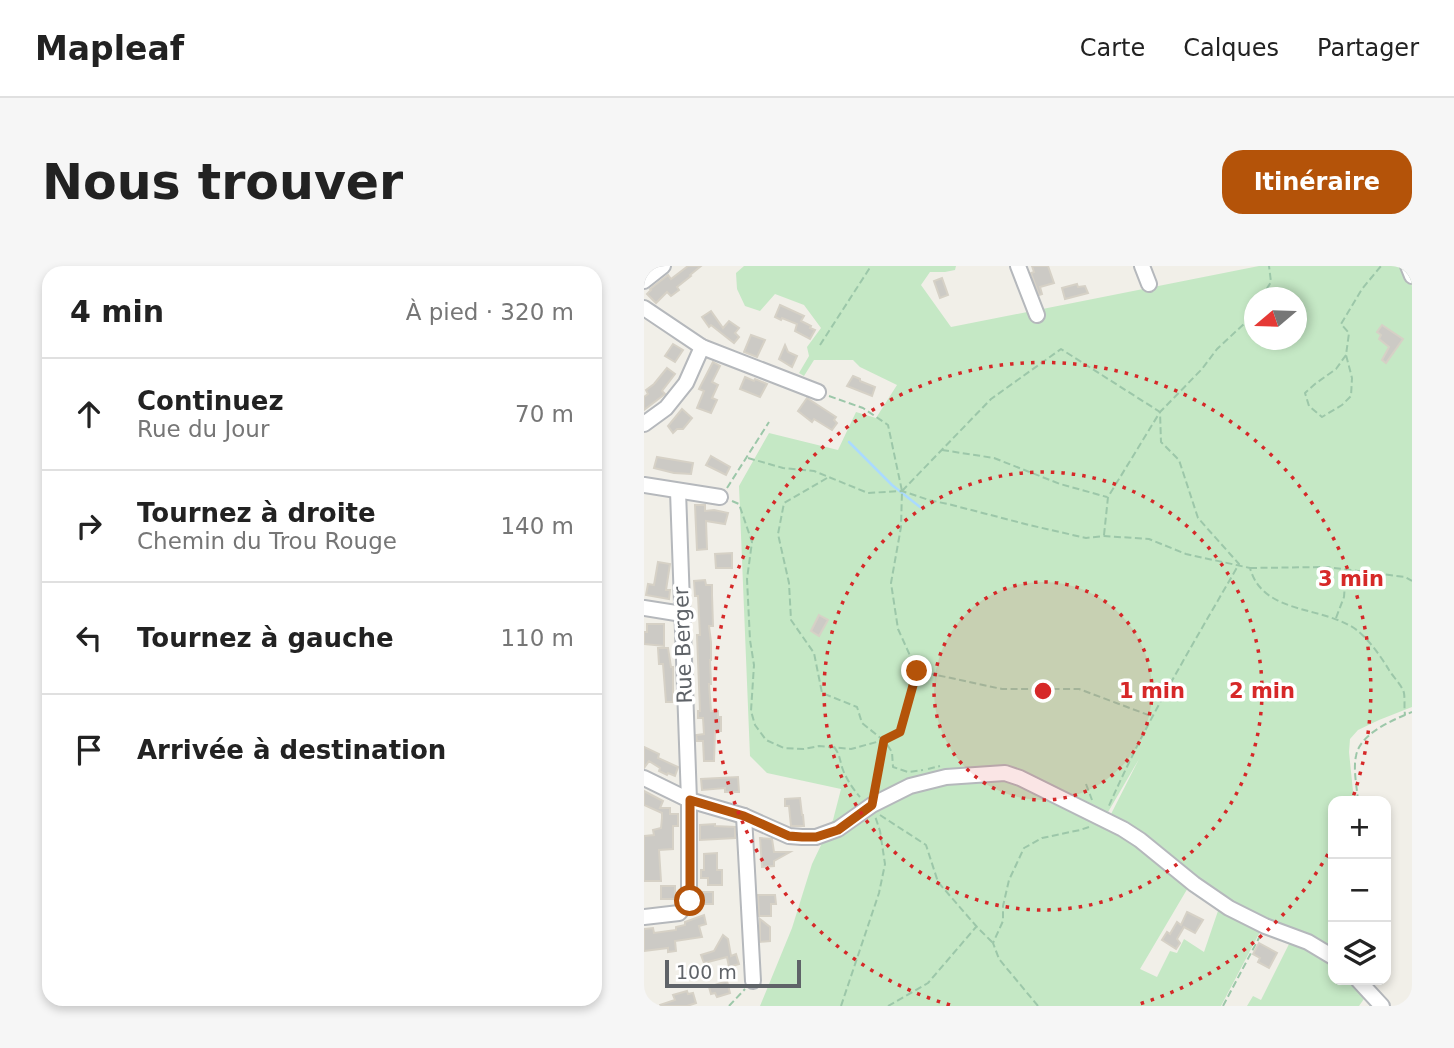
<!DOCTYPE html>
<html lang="fr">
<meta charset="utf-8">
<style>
:root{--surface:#fff;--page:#f6f6f6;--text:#222;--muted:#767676;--line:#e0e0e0;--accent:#b45309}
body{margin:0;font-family:"DejaVu Sans",sans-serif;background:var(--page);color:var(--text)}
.controls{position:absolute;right:21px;bottom:21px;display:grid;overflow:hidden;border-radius:14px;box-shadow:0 4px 10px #0003}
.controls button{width:63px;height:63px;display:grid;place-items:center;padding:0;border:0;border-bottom:2px solid var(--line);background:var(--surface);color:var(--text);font:35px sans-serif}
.compass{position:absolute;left:600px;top:21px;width:63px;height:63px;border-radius:50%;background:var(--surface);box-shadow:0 4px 10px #0003;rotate:251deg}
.scale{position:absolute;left:21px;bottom:18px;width:136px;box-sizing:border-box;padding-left:7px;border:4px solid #5f6368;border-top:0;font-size:19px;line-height:24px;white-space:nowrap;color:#5f6368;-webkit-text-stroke:5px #fff;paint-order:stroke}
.stop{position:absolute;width:21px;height:21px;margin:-16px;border:5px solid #b45309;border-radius:50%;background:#fff}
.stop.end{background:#b45309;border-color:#fff;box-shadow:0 2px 7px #0008}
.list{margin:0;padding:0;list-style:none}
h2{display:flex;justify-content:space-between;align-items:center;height:91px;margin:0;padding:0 28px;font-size:30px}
h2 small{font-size:23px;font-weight:400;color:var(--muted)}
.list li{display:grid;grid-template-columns:46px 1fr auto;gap:21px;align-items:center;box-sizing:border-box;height:112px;padding:0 28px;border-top:2px solid var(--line)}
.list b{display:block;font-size:26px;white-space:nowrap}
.list p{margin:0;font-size:23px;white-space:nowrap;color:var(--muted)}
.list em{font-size:23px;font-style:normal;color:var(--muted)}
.icon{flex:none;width:38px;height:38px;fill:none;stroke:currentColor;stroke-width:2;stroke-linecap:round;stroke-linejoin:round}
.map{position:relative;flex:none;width:768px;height:740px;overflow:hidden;border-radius:21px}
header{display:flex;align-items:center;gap:42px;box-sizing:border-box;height:98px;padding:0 35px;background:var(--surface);border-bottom:2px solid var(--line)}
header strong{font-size:33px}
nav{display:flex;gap:38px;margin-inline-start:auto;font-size:24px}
.intro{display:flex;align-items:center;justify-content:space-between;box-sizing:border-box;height:168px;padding:0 42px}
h1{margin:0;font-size:49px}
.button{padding:18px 32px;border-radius:21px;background:var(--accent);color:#fff;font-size:24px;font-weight:700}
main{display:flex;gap:42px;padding:0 42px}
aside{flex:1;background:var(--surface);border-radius:21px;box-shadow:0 4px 10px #0003}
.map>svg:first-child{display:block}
.green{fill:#c5e8c5;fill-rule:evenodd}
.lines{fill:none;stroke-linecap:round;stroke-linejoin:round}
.stream{stroke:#aadaff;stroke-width:2.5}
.building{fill:#cccac5;stroke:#d6d1c6;stroke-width:2}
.minor-casing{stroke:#b5b8bc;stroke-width:18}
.path{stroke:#9cc7a9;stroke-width:2;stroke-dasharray:7 3.5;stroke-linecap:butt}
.minor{stroke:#fff;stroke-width:14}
.route{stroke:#b45309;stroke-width:9}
.ring{fill:none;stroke:#d62828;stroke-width:3.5;stroke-dasharray:3.5 7}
.labels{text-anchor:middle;stroke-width:7;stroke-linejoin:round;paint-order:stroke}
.street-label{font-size:21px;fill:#5f6368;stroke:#fff}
.centre{fill:#d62828;stroke:#fff;stroke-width:3.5}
.ring-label{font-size:21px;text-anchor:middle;font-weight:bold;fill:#d62828;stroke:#fff;stroke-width:7;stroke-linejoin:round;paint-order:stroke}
</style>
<header>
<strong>Mapleaf</strong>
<nav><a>Carte</a><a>Calques</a><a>Partager</a></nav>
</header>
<div class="intro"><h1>Nous trouver</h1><a class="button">Itinéraire</a></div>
<main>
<aside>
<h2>4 min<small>À pied · 320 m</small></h2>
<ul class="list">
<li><svg class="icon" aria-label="ahead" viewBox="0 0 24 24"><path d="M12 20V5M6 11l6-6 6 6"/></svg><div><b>Continuez</b><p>Rue du Jour</p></div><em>70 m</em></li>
<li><svg class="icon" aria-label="right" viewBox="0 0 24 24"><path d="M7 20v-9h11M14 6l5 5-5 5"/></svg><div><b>Tournez à droite</b><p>Chemin du Trou Rouge</p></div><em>140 m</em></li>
<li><svg class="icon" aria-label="left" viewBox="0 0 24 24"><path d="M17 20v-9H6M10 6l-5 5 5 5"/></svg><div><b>Tournez à gauche</b></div><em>110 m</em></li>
<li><svg class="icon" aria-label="arrive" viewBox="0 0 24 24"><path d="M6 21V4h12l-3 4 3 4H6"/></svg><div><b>Arrivée à destination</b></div></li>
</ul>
</aside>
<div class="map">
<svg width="768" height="740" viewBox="0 0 768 740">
<rect width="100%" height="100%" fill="#f1efe8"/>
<g class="green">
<path d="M100,0H312L311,4L301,6H286L277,19L307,61L615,0H768V441L735,454L714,464L706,473L705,486L710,535H689V688L564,626L465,552L495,493L460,553L545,620L496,703L513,711L526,685L533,687L540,673L560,686L575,642L617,664L577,740H116L148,662L168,598L189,554L197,523L123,507L106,490L95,220L125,167L194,184L212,146L232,152L253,119L216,101L209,94H170L160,110L155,107L165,90L163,81L177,62L160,39L131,28L116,45L101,40L93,23L92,7ZM610,32H652V74H610Z"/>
<polygon points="647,674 689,698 689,714 707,714 722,730 715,740 603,740 609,730 617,734"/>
</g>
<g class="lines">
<polyline class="stream" points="205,176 248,219 276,241"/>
</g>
<g class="building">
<polygon points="44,0 57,0 46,9 47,10 33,21 35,24 27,30 23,26 12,37 3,28 7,24 6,23 24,9 27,13"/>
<polygon points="388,0 404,0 410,17 396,21 398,28 395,29 387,7 390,6"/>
<polygon points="298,12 304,29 296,32 290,15"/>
<polygon points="433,18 434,21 441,20 444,27 421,33 418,22"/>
<polygon points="136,39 160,50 157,55 167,60 166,62 171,64 166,73 151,65 153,58 138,52 137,54 131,51"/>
<polygon points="67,45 79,62 85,55 95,62 91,67 95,71 90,77 67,59 65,61 58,51"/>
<polygon points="738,59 759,73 742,97 738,94 745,81 735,73 737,69 733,66"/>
<polygon points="107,69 121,74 113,91 100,86"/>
<polygon points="29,78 39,84 31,96 21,90"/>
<polygon points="141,79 144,86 153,90 148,101 135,93"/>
<polygon points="69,96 76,100 68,116 74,119 68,132 73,134 67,147 53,142 60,125 55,123"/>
<polygon points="23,102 31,108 18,125 21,128 0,144 0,131 4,128 2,124 10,118"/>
<polygon points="209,110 216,113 216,115 231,121 228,130 203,120"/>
<polygon points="101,111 110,115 111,113 123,118 116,131 96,123"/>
<polygon points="163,132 192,151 190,154 193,157 188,164 170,153 168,156 154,145"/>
<polygon points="38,143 48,152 39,163 33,163 29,167 24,160"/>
<polygon points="67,190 86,201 82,209 62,199"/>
<polygon points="13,191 49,197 47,208 30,207 10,202"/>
<polygon points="51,239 61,239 61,245 70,244 84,247 81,258 62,255 63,283 53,284"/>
<polygon points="88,287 88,302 72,302 71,288"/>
<polygon points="14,296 26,298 22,324 26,324 25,333 2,329 4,318 10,319"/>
<polygon points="61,314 62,319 68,319 68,329 69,360 65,360 67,376 67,394 66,394 67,418 65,418 67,445 74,445 74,451 77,451 77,465 71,465 70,495 60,495 59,475 53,475 52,469 60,468 59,452 54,452 54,445 56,445 53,369 56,369 54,330 51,330 50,315"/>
<polygon points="175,349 184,354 175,370 167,365"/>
<polygon points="3,358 20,358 20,380 0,378 0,366 3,366"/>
<polygon points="14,382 24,382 27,401 29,401 29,436 22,436 19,398 15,398"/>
<polygon points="0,481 15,488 14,492 34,501 31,510 24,507 23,509 15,505 16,502 5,495 0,502"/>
<polygon points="94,511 95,526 81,526 81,522 58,524 57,513"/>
<polygon points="0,525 19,535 16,542 26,542 26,548 34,548 34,560 29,560 29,583 15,584 17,615 0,615 0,570 10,569 9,564 17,562 18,552 18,547 0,539"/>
<polygon points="156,532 158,549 159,549 160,560 147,560 145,540 141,540 141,533"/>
<polygon points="71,558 71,560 91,561 91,572 56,574 56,559"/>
<polygon points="116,572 128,573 130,586 146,586 130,595 130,600 118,601"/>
<polygon points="73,587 73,604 78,604 78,619 64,619 64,612 57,612 57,604 60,604 60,588"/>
<rect x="17" y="620" width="14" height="13"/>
<rect x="55" y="626" width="14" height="12"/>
<polygon points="114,629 131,629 132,638 127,638 127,650 115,650"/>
<polygon points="543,646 559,654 551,667 540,661 533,673 536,677 532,683 518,674 523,666 526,668 533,656 537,659"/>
<polygon points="60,649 62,658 55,660 58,671 31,675 32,685 24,686 24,682 0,685 0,663 9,662 10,667 32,664 32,661 41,659 41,656"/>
<polygon points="116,653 126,661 126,675 116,676"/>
<polygon points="79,669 84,673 87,690 92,688 95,698 85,701 83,691 60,697 57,689 70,685"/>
<polygon points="615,677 633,687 625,702 614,696 616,692 609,688"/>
<polygon points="83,715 86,727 73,731 71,727 67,728 65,721"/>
<polygon points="43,725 44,728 49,727 52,737 43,740 16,740 16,739 31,734 29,729"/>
</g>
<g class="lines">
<defs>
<g id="minor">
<polyline points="374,0 393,49"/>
<polyline points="498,0 505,18"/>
<polyline points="764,0 768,10"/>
<polyline points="0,15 19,0"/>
<polyline points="0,42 58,81 174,126"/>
<polyline points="0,158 22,142 42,117 58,81"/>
<polyline points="0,219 76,231"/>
<polyline points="0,342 38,348"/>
<polyline points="0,512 45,534 100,550 145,570 158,571 172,571 194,563 228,539 266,520 302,511 361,507 376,512 479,563 496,574 550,618 585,642 621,660 664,676 689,691"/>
<polyline points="100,550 109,715"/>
<polyline points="0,651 35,647 45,635 45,534 34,225"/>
<polyline points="714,714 738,740"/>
</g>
</defs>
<use href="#minor" class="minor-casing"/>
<g class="path">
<polyline points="617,32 627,16 625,0"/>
<polyline points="176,79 227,0"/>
<polyline points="702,89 692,103 671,118 661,127 665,140 678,151 698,139 707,130 708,112 702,89 705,67 697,58 718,23 737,0"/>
<polyline points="185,130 219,142 244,159 258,225 257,261 247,317 254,363 273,405 256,465 240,474 230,526"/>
<polyline points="298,184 350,192 416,218 463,231"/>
<path d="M104,192L139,202L170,205L224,227L258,225L285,234L308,239L385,259L442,272L460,270L505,273L542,288L606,302C619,350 681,339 714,365C725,374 738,392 745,404C749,411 758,419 760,427C761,434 760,441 761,449"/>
<polyline points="183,212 140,237 134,268 145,317 147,354 170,387 178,427 213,441 218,457 239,474"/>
<polyline points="83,222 125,156"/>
<path d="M258,225L347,133L417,83L516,146L517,176L535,194L554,252L595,298C549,378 501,457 464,542"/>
<polyline points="88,235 95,238 108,276 103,313 106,374 110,399 107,445 111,459 122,474 140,482 160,483 175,480 207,483 240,474 248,486 249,501 264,506 279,504"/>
<polyline points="460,269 464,231 516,146 558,103 573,83 602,56 610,43"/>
<polyline points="606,302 683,301 761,311 768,315"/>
<polyline points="692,352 700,331 702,304"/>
<polyline points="274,405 358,423 435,423 507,450"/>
<path d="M190,481C196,488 196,496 199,504C203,514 209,523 216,531"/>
<polyline points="284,503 296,500"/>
<polyline points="442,518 448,534"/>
<path d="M714,535C713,521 709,504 712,490C716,467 749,454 768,446"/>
<polyline points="236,549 282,579 294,616 333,661 349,677"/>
<polyline points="85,740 101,723"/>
<polyline points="197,740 235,627 241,598 236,565 231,550"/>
<polyline points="244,740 284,717 332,661"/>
<polyline points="394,740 355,693 349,677 359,655 359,640 365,614 380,582 398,572 436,564 445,561"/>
<polyline points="579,740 616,670"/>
</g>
<use href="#minor" class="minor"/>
</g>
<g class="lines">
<polyline class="route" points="46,635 46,534 100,550 145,570 158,571 172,571 194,564 228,539 240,474 256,466 273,405"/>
</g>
<circle cx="399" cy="425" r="109" fill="#d62828" fill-opacity=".12"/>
<g class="ring">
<circle cx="399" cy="425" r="109"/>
<circle cx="399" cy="425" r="219"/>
<path d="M689 579A328 328 0 0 1 492 739M306 739A328 328 0 1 1 708 534"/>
</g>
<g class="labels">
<g class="street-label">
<text transform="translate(39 379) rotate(-92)" y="7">Rue Berger</text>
</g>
</g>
<circle cx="399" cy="425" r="10" class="centre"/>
<g class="ring-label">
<text x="707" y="320">3 min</text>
<text x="508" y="432">1 min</text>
<text x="618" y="432">2 min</text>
</g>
</svg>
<div class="controls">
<button>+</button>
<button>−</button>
<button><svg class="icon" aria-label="layers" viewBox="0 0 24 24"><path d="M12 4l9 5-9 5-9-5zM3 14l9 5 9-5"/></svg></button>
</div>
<svg class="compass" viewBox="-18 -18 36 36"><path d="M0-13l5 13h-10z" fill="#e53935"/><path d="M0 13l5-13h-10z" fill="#767676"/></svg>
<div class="scale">100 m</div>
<div class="stop" style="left:46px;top:635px"></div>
<div class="stop end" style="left:273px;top:405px"></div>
</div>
</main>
